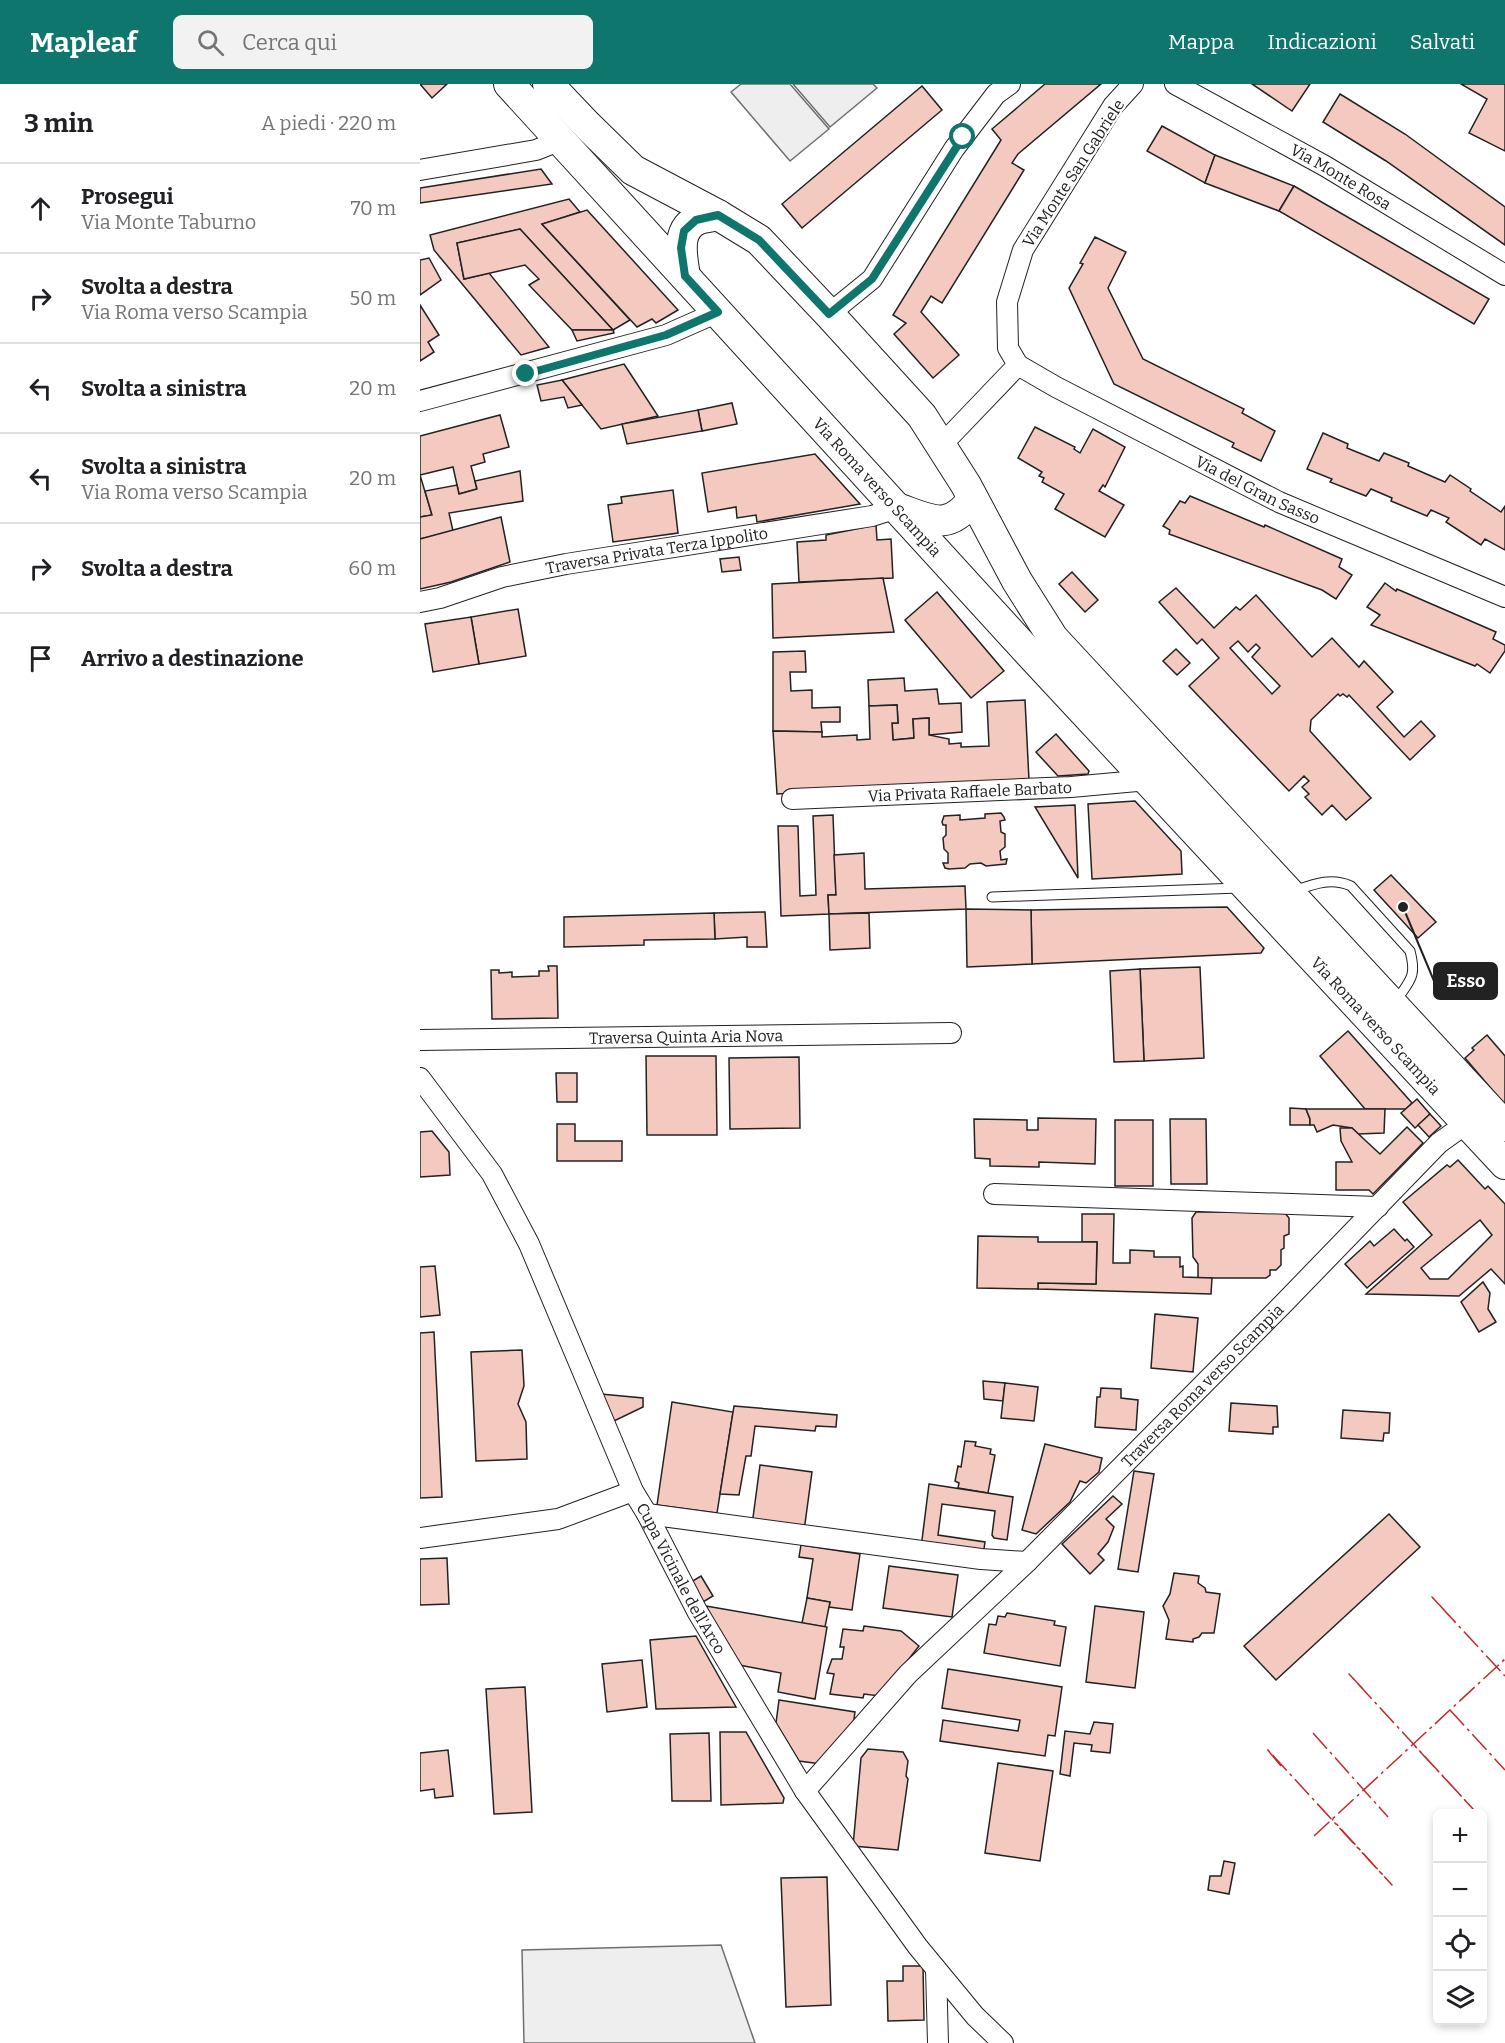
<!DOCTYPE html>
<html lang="it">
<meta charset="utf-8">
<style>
:root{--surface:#fff;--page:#f2f2f2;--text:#202124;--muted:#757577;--line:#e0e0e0;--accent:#0f766e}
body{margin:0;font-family:Bitter,serif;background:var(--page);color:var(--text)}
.controls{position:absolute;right:18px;bottom:18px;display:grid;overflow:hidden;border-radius:9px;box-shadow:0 3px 9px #0003}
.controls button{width:54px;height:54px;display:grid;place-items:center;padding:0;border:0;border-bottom:2px solid var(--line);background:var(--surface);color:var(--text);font:30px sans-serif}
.stop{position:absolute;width:18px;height:18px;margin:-14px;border:4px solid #0f766e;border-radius:50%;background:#fff}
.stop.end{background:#0f766e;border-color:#fff;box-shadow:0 2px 6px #0008}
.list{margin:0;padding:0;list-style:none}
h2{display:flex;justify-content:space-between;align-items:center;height:78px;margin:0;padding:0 24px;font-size:26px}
h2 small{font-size:20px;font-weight:400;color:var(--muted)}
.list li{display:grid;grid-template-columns:39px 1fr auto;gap:18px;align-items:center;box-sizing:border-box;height:90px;padding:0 24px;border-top:2px solid var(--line)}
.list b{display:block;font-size:22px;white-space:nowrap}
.list p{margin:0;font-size:20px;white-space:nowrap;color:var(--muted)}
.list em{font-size:20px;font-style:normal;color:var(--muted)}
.icon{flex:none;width:33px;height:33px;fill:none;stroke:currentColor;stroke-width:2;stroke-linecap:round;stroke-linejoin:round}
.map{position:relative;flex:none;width:1085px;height:1959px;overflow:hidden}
header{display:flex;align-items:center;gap:36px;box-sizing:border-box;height:84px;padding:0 30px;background:var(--accent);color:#fff}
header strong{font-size:28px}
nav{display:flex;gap:33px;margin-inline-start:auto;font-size:21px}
.search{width:420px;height:54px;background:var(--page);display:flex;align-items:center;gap:15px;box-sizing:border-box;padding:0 21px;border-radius:9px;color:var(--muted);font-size:22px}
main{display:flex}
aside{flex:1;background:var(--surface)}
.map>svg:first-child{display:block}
.green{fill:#eee;stroke:#6f6f6f;stroke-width:1.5}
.building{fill:#f3c9c0;stroke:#222;stroke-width:1.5;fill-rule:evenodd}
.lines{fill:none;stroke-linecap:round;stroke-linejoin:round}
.lane-casing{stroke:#222;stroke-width:11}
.street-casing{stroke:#222;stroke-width:22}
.primary-casing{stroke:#222;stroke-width:32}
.lane{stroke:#fff;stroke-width:9}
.street{stroke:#fff;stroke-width:20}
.primary{stroke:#fff;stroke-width:30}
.power{stroke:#c62828;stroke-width:1.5;stroke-dasharray:21 4.5 3 4.5;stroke-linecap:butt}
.route{stroke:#0f766e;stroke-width:8}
.labels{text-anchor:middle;stroke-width:4.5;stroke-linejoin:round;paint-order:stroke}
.street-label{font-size:16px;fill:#222;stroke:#fff}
.leader{fill:none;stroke:#222;stroke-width:2}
.callout-dot{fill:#222;stroke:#fff;stroke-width:2}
.callout{fill:#222;stroke:#222;stroke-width:2}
.callout-label{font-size:18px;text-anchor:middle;font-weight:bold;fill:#fff}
</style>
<header>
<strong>Mapleaf</strong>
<div class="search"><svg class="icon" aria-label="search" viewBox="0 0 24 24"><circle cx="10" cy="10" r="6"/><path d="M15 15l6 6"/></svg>Cerca qui</div>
<nav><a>Mappa</a><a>Indicazioni</a><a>Salvati</a></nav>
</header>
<main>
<aside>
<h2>3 min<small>A piedi · 220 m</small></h2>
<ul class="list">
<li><svg class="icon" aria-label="ahead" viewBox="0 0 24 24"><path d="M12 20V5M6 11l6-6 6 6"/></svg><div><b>Prosegui</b><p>Via Monte Taburno</p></div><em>70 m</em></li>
<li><svg class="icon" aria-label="right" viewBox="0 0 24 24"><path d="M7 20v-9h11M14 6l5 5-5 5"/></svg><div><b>Svolta a destra</b><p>Via Roma verso Scampia</p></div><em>50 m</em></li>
<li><svg class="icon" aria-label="left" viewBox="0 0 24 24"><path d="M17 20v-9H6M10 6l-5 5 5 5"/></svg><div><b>Svolta a sinistra</b></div><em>20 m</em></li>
<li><svg class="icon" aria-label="left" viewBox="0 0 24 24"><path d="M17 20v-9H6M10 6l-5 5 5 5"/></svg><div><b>Svolta a sinistra</b><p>Via Roma verso Scampia</p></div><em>20 m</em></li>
<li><svg class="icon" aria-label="right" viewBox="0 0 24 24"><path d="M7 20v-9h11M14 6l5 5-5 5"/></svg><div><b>Svolta a destra</b></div><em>60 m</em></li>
<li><svg class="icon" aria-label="arrive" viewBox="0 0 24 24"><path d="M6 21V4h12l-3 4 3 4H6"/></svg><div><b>Arrivo a destinazione</b></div></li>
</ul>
</aside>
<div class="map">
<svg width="1085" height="1959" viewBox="0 0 1085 1959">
<rect width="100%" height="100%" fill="#fff"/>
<g class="green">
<polygon points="321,0 370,0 409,45 370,77 311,8"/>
<polygon points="373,0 453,0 457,4 410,43"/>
<polygon points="301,1861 335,1959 104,1959 102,1866"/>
</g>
<g class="building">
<polygon points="0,0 27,0 12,14"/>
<polygon points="625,0 681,0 598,70 592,79 604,86 522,219 511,212 501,228 539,271 513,294 474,250 486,239 473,231 581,56 572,45"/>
<polygon points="832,0 890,0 872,27"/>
<polygon points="1041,0 1085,0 1085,67 1049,49 1067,15"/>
<polygon points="502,2 522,26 382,144 362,120"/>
<polygon points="920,10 985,50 1085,123 1085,161 966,77 903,38"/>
<polygon points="742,42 795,71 785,99 727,67"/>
<polygon points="795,71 874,102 859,127 785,99"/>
<polygon points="121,85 132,100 0,119 0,104"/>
<polygon points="874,102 1069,215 1054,240 859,127"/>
<polygon points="149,115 160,128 122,140 210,236 193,246 100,145 37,159 44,195 69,189 129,263 101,271 14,166 10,151"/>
<polygon points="167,126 258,226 236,239 232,235 217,243 122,140"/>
<polygon points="100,145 193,246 152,246 109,201 119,195 105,181 44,195 37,159"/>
<polygon points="675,153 706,168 688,204 723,275 824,325 822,329 855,347 841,377 812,363 814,359 694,300 649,204 663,180 660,179"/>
<polygon points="9,174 21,196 0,211 0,176"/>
<polygon points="0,221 19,251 8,258 14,268 0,277"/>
<polygon points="152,246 193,246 194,249 157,257"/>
<polygon points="204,280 238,332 181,345 142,296"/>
<polygon points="142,296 162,321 148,324 144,313 121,317 117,301"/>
<polygon points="312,319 317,340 282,347 278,326"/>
<polygon points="278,326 282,347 207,360 202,340"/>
<polygon points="80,331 89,363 63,370 65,378 51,382 57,405 39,410 33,383 0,391 12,431 0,433 0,352"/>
<polygon points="615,343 655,363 654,365 660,369 673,345 705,363 685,403 683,401 679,407 704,421 685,453 635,425 644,410 622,398 624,394 619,392 622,388 598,374"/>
<polygon points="903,349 928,360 927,364 959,377 964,369 989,379 988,382 1025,398 1030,391 1051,405 1050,407 1081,428 1085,422 1085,466 1065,455 1061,461 1026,438 1029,434 1011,426 1007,432 971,417 972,414 951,405 946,412 910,398 912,395 887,385"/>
<polygon points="395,370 440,420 337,438 336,431 317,434 316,423 288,428 282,389"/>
<polygon points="100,387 103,417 29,429 33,447 0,455 0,433 12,431 5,407 37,401 39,410 57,405 55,397"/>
<polygon points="253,406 258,449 193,458 188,421 202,419 201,413"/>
<polygon points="770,412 844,443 845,441 922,475 919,483 932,491 916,515 902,506 749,450 750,446 743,442 760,417 765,419"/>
<polygon points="81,433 90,478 31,498 0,505 0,455"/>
<polygon points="456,441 457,456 471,455 473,494 379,498 377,458 406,456 406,451"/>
<polygon points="319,473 321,486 302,488 300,475"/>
<polygon points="652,488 678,516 665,528 639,500"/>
<polygon points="463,494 474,548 353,554 352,500"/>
<polygon points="965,499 976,507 977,505 1076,548 1073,555 1085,561 1085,567 1070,589 1057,580 1055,582 951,541 960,531 947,523"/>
<path d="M756,504L794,544L816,523L820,526L836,511L892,573L912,554L939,583L944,577L973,608L957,623L984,653L1001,637L1015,652L990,676L929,611L927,613L923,610L920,612L918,610L891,636L890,647L951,714L926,736L912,721L902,731L885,713L889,710L882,703L889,697L884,692L869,707L769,602L799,574L782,555L777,560L739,518ZM818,557L828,568L836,560L840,564L832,573L860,602L852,610L810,564Z"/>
<polygon points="517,508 584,587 551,614 485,536"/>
<polygon points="98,525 106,572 59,580 51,533"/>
<polygon points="51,533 59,580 13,588 5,540"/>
<polygon points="756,565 770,579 757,591 743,577"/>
<polygon points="385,567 386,588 370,588 371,607 392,606 392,624 420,623 420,638 401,638 402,648 353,647 353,568"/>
<polygon points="484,594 485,607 517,605 519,620 541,619 542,648 509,651 509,634 493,635 494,654 473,656 472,639 478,639 477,621 449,622 448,596"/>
<polygon points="605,616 609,696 357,710 353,647 402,648 402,653 437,651 437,656 450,655 449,622 477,621 478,639 472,639 473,656 494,654 493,635 509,634 509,651 529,655 529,660 541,659 541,663 569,662 567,618"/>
<polygon points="636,650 669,687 668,690 638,692 616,668"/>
<polygon points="715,717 761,767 762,790 672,795 668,720"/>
<polygon points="655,721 658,794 615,723"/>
<polygon points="581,729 584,733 585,736 580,737 581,748 585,750 585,763 580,767 581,776 587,775 586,780 566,782 561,779 550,780 545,784 529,785 525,784 523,779 528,779 528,769 524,765 523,754 526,751 526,741 523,741 522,738 524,732 540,731 540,736 565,734 565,730"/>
<polygon points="413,731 416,811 408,811 409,830 361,832 358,742 378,742 380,812 396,811 393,732"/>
<polygon points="444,769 445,805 545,802 546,825 409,830 408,811 416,811 414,771"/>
<polygon points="971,791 1016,838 998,854 954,806"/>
<polygon points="807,823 844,864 841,869 612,880 611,826"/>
<polygon points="546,825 611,826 612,880 547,883"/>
<polygon points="345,828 347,863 327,863 327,853 295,855 294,829"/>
<polygon points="294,829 295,855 224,856 224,861 144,863 144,833"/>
<polygon points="449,829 450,864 410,866 409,830"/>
<polygon points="128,882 137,882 138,934 72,935 71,886 79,886 79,889 92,888 92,893 119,892 119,887 129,887"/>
<polygon points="780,883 784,974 724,977 720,885"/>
<polygon points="720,885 724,977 694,978 690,887"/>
<polygon points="928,947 992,1019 986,1025 945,1025 900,972"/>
<polygon points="1067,951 1085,972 1085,1021 1045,974 1054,966 1052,964"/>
<polygon points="226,972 296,972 297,1051 227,1051"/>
<polygon points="379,973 380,1044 310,1045 309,974"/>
<polygon points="136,989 157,989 157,1018 137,1018"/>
<polygon points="997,1015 1010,1030 995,1044 981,1029"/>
<polygon points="870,1024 886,1025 890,1035 890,1041 870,1041"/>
<polygon points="886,1025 965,1025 964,1049 938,1050 932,1044 913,1041 897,1048 894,1041 890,1041 890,1035"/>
<polygon points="1010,1030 1021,1042 1009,1053 998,1041"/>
<polygon points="618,1034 676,1035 675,1080 619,1078 619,1083 570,1082 570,1075 555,1074 554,1035 607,1036 607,1046 618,1046"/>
<polygon points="750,1035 786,1035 787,1100 751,1100"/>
<rect x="695" y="1036" width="38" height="66"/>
<polygon points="137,1040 155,1040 155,1057 202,1057 202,1077 137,1077"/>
<polygon points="987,1043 1003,1059 953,1110 949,1106 916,1106 916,1078 932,1078 921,1057 920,1044 932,1044 960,1070"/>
<polygon points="12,1047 29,1068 30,1091 0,1093 0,1048"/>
<path d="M1038,1076L1065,1105L1068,1102L1085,1120V1200L1071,1185L1039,1212L946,1210L1012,1151L983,1118L1027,1081L1030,1083ZM1060,1136L1072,1151L1028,1195H1010L1001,1184Z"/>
<polygon points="776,1128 864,1128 869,1134 869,1150 864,1152 864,1164 861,1166 861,1181 856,1186 850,1186 850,1191 846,1194 778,1194 778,1180 773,1173 772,1134"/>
<polygon points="662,1130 694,1130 693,1179 710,1179 710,1166 734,1167 734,1173 760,1173 760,1183 763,1182 763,1193 792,1194 791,1210 618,1205 618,1199 676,1200 677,1158 662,1158"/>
<polygon points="974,1145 985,1157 987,1155 994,1163 947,1204 925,1180 950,1157 954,1162"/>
<polygon points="558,1152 618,1153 618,1158 677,1158 676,1200 618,1199 618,1205 557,1204"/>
<polygon points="15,1182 20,1231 0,1233 0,1183"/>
<polygon points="1063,1198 1070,1209 1068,1225 1076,1238 1059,1248 1041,1218"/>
<polygon points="735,1230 778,1234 773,1288 731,1284"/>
<polygon points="14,1248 22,1413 0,1414 0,1249"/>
<polygon points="102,1266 104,1302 98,1320 106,1338 107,1375 56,1377 51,1268"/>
<polygon points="563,1297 585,1299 583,1317 564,1315"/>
<polygon points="585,1299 618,1303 614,1337 581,1334"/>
<polygon points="681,1304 701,1305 701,1314 718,1316 716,1346 675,1343 677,1313 680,1313"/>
<polygon points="181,1310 223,1314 223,1323 194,1337"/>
<polygon points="252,1318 313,1328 297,1429 237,1421"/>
<polygon points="811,1319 857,1322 858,1343 853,1343 853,1350 809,1347"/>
<polygon points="314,1322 417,1331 416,1343 396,1342 395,1347 335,1342 331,1372 326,1372 319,1411 300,1410"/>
<polygon points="923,1326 970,1329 969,1349 964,1349 963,1357 921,1354"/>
<polygon points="545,1357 556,1358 555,1362 571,1365 570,1370 575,1371 568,1409 538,1404 539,1399 535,1397 538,1382 541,1383"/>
<polygon points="625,1360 682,1374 679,1388 666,1399 660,1397 650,1418 616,1450 602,1446"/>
<polygon points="340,1381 392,1388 384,1447 332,1441"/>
<polygon points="714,1387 734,1390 718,1488 698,1485"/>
<polygon points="509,1400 593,1413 587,1456 574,1454 572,1451 575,1427 522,1420 518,1451 565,1458 563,1472 501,1464"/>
<polygon points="693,1412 702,1420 686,1435 694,1443 688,1458 678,1470 684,1476 670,1490 642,1460"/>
<polygon points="969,1430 1000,1463 856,1596 824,1562"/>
<polygon points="381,1461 440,1470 432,1526 409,1523 410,1518 387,1514 393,1475 379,1473"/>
<polygon points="27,1474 29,1520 0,1521 0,1475"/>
<polygon points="469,1482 538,1491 532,1533 463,1524"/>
<polygon points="754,1489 779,1492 778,1499 785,1504 786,1508 800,1510 794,1549 782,1549 779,1553 773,1555 773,1558 746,1555 749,1536 743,1522 750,1510"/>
<polygon points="281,1492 293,1512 283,1518 271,1498"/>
<polygon points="387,1514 410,1518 405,1543 382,1539"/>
<polygon points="286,1522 407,1543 395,1615 358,1608 361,1589 319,1581"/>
<polygon points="675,1522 724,1528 715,1604 666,1598"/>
<polygon points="587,1529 635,1537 634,1541 646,1543 640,1582 564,1569 569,1540 576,1541 578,1532 585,1533"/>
<polygon points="444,1542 481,1547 499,1562 460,1612 444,1610 443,1614 410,1610 414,1590 407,1589 412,1575 422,1575 424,1563 420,1563 423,1545 443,1547"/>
<polygon points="276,1552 316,1623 236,1625 230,1556"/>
<polygon points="222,1576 227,1623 187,1628 182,1580"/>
<polygon points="528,1585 642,1603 635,1652 628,1651 625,1672 520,1657 523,1636 598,1647 600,1636 522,1624"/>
<polygon points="105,1603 112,1728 74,1730 66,1605"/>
<polygon points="359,1616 435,1628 432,1649 401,1680 379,1677 356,1639"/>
<polygon points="674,1638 693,1640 690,1669 671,1667 672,1661 654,1659 650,1692 640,1690 645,1647 670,1650"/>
<polygon points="300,1648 326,1648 364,1714 363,1719 301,1721"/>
<polygon points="289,1649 291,1717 252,1717 250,1650"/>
<polygon points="448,1665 483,1668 488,1677 486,1692 488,1695 478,1766 433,1762 441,1674"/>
<polygon points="28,1666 33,1712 15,1714 14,1705 0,1707 0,1669"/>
<polygon points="578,1679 633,1687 620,1777 565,1769"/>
<polygon points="804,1777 815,1779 809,1810 788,1806 790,1792 801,1792"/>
<polygon points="407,1793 411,1921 366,1923 361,1794"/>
<polygon points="483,1882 503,1882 504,1936 468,1937 467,1897 483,1897"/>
</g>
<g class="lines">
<defs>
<g id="lane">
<path d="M874,807C894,800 911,793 931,802L990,867C997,893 990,896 976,917"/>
<polyline points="572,813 819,804"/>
</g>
<g id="street">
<path id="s1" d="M713,0L693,22L603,166L587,218L588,264L598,281L636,303L859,418L1085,513"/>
<path id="s2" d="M755,0L905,82L1085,191"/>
<polyline points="0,86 116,66 141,56"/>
<polyline points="409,230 452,195 534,65 576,10 590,0"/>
<polyline points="0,317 246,251 298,228"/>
<polyline points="519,359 531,351 598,281"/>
<path id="s3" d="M0,518L20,514L82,493L146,480L452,432L477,424"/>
<path id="s4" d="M372,715L651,703L728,696"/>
<path id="s5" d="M0,956L531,949"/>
<path id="s6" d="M0,994L72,1090L109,1160L213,1407L227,1430L277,1527L385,1707L498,1863L555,1932L583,1959"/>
<polyline points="574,1110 958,1123"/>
<polyline points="227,1430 561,1475 607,1478"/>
<polyline points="0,1454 138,1435 213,1407"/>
<path id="s7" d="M385,1707L488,1590L607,1478L863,1220L1019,1059L1047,1039"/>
<polyline points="516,1885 518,1959"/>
</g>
<g id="primary">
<path id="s8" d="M89,0L610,570L1085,1080"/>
<polyline points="128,0 167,41 213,86 298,131 339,156 409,230 502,332 546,401 597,497 633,554 1085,1042"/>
<path d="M265,192C262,173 255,144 279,135C285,133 292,133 298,131"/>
<path d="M480,425C513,437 529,447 553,415"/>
</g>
</defs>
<use href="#lane" class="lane-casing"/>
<use href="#street" class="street-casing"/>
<use href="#primary" class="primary-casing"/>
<use href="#lane" class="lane"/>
<use href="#street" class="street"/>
<use href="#primary" class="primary"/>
<g class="power">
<polyline points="1025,1527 1012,1513 1085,1592"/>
<polyline points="943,1605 929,1590 1054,1726 993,1660"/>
<polyline points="1030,1626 1085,1686"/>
<polyline points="893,1649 968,1733"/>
<polyline points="861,1682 846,1664 972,1801 912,1735"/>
<polyline points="894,1752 1085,1575"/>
</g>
</g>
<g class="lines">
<polyline class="route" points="106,290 246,251 298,228 265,192 261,164 264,147 276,136 298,131 339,156 409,230 452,195 543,53"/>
</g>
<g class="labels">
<g class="street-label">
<text transform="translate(653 89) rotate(-57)" y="6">Via Monte San Gabriele</text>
<text dy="6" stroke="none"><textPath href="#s2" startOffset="190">Via Monte Rosa</textPath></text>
<text dy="6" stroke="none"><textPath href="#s8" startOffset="546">Via Roma verso Scampia</textPath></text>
<text dy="6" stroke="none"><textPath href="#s1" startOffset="590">Via del Gran Sasso</textPath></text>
<text dy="6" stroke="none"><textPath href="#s3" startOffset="243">Traversa Privata Terza Ippolito</textPath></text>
<text dy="6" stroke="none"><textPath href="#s4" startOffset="178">Via Privata Raffaele Barbato</textPath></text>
<text dy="6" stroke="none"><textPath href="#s8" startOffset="1280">Via Roma verso Scampia</textPath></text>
<text dy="6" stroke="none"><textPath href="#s5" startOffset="266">Traversa Quinta Aria Nova</textPath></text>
<text dy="6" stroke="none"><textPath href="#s7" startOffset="568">Traversa Roma verso Scampia</textPath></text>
<text dy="6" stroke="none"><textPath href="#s6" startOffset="567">Cupa Vicinale dell'Arco</textPath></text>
</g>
</g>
<path class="leader" d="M983 823L1014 897"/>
<circle class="callout-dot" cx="983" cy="823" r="6"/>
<rect class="callout" x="1014" y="879" width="63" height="36" rx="6"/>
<g class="callout-label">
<text x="1046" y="903">Esso</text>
</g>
</svg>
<div class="controls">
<button>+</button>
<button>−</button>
<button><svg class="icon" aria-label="locate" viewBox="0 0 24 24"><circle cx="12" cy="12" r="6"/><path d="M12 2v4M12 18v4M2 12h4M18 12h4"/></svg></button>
<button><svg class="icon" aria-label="layers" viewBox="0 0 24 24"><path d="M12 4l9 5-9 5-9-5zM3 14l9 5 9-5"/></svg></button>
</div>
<div class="stop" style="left:543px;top:53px"></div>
<div class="stop end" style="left:106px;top:290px"></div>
</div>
</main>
